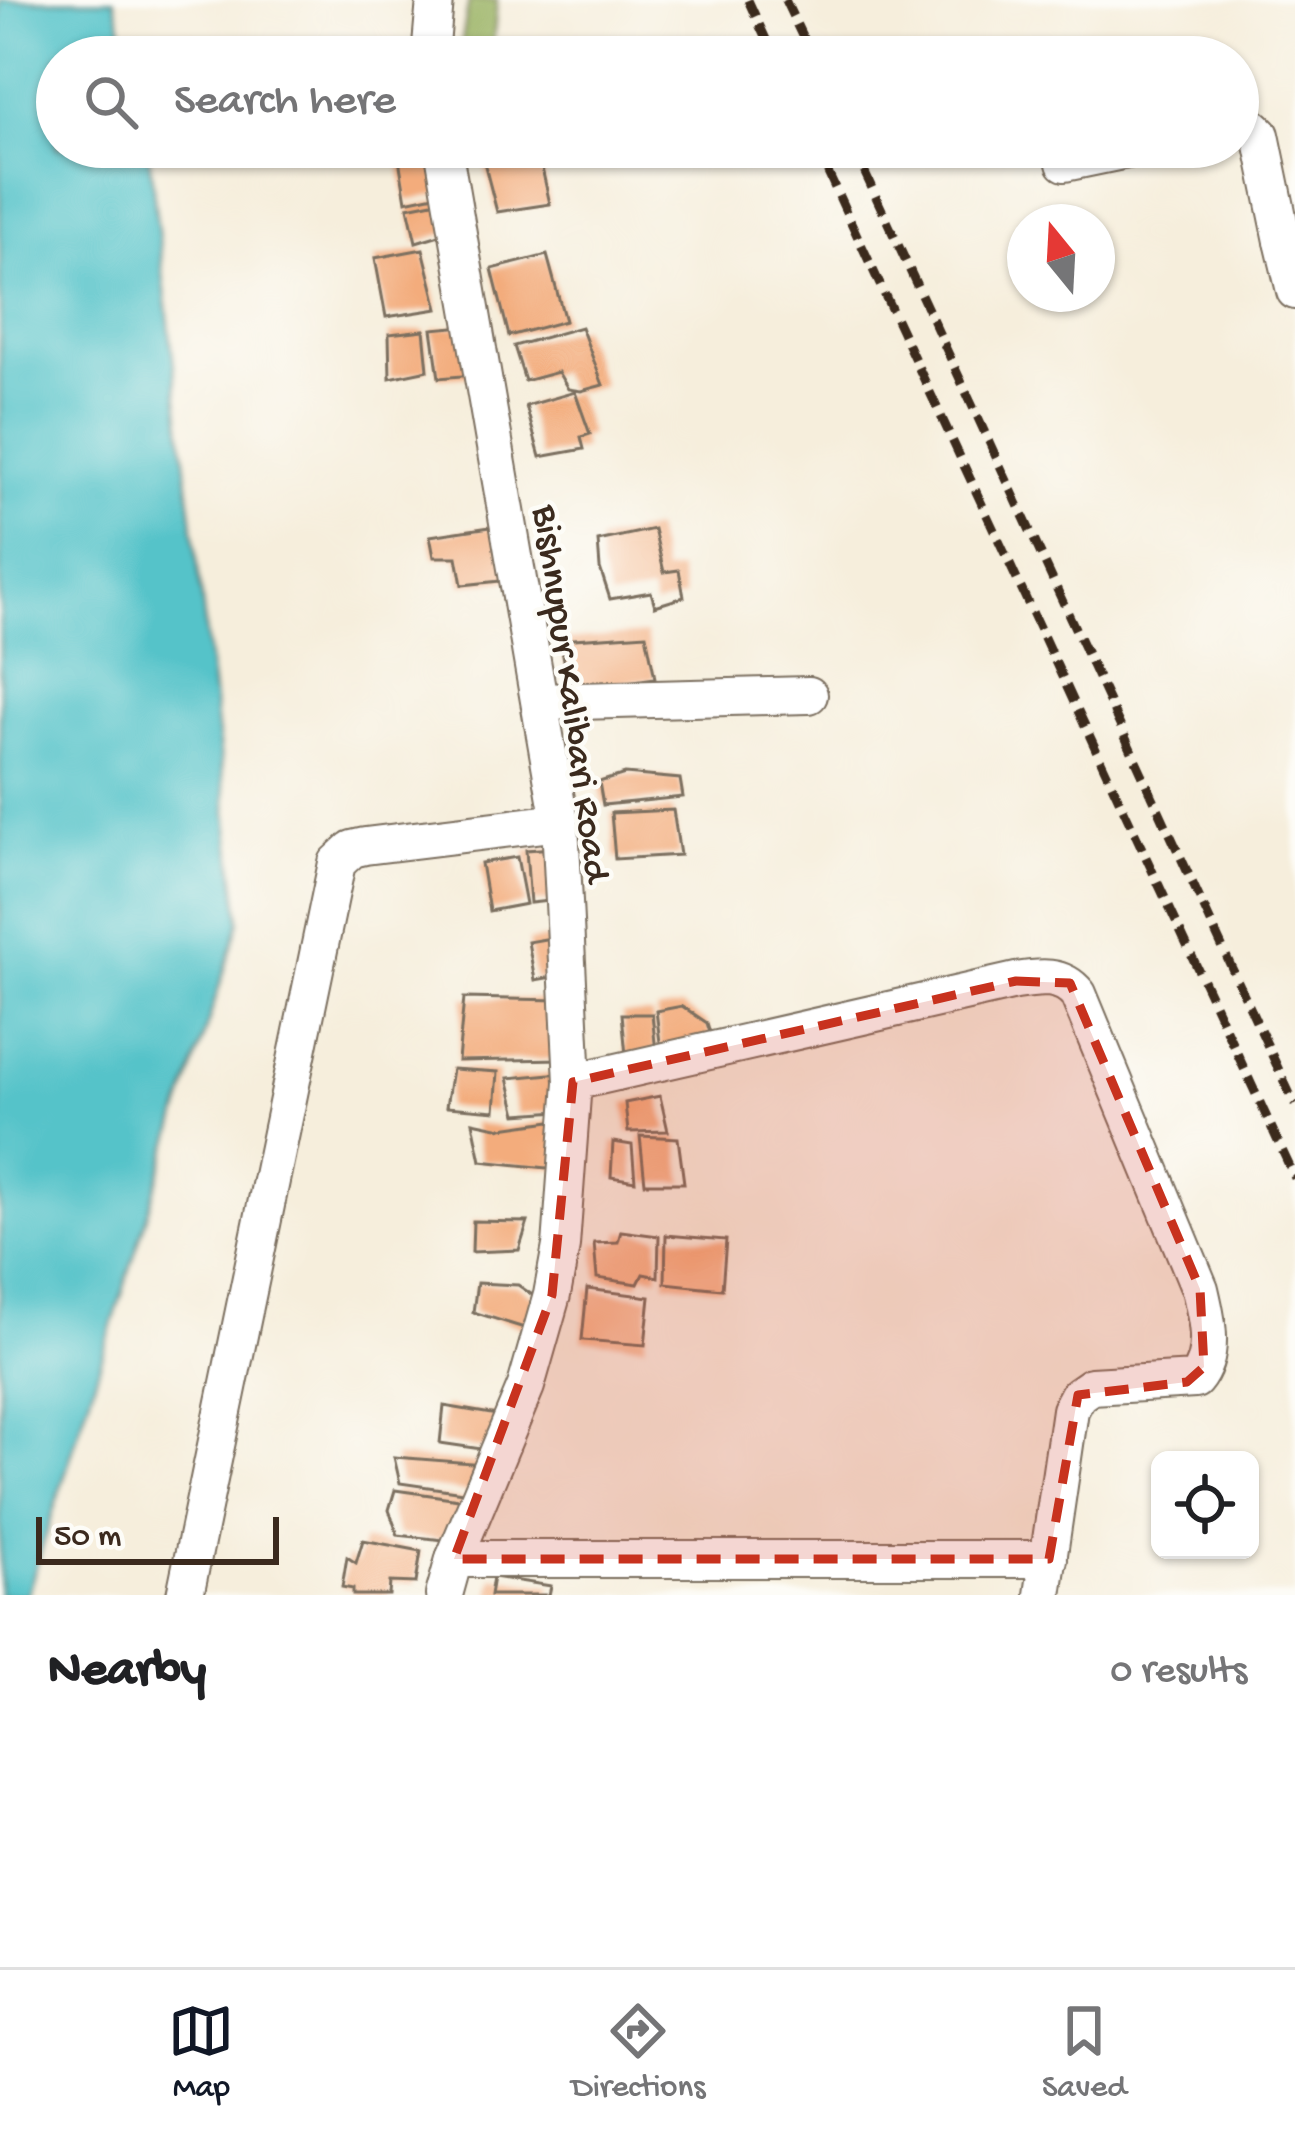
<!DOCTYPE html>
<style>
:root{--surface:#fff;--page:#f6f6f6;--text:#202124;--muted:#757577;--line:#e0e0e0;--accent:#111827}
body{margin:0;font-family:"Gochi Hand",sans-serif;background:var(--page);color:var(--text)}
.controls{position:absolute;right:36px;bottom:36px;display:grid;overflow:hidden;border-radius:18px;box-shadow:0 3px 9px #0004}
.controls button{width:108px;height:108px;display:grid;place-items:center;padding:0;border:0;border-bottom:3px solid var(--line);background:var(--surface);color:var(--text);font:60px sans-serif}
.compass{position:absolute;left:1007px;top:204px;width:108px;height:108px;border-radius:50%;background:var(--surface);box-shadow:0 3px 9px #0004;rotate:342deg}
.scale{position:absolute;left:36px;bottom:30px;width:243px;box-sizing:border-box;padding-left:12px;border:6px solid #3b2a1e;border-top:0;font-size:33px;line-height:42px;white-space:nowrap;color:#3b2a1e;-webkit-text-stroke:9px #fdfcf7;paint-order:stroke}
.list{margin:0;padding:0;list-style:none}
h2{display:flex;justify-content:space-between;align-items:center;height:156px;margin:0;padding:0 48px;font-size:51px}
h2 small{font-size:39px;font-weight:400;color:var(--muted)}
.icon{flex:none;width:66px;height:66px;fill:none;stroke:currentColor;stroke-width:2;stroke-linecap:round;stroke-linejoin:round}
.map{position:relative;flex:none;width:1295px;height:1595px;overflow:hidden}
.search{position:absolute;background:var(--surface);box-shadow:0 3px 9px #0004;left:36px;right:36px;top:36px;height:132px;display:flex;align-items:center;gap:30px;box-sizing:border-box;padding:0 42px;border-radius:66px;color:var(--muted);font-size:45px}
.sheet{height:372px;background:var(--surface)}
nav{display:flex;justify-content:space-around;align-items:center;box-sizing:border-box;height:168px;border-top:3px solid var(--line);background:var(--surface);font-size:33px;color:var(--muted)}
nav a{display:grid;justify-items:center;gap:6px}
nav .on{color:var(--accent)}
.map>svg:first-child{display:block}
.forest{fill:#9ab263;stroke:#6a6e40;stroke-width:3}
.water{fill:#55c3c9;stroke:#487674;stroke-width:3}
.building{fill:#f3ac7c}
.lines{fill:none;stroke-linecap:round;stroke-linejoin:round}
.street-casing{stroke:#7c6f60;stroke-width:40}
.street{stroke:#fff;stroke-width:36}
.rail{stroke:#3b2a1e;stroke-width:9;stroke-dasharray:18 9;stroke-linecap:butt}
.marked{fill:#c8321e;fill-opacity:0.2;stroke:#c8321e;stroke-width:9;stroke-dasharray:24 15;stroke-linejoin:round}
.labels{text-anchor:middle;stroke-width:9;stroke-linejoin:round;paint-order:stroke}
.street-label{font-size:39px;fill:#3b2a1e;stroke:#fdfcf7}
</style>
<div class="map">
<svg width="1295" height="1595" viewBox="0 0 1295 1595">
<rect width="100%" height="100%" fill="#fdfcf7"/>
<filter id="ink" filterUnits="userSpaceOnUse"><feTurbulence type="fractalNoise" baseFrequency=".00833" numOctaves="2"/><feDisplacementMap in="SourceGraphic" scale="24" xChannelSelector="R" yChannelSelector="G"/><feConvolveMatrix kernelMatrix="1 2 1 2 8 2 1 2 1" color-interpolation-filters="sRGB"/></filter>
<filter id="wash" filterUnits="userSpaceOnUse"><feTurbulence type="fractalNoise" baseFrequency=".004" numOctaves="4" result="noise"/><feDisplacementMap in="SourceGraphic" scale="48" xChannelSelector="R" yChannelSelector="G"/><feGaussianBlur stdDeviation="2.7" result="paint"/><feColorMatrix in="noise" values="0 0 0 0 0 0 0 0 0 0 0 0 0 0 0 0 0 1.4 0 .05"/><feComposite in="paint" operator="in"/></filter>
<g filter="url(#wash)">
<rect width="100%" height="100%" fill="#f6eedc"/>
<polygon class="forest" points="469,0 497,0 492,57 459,57"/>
<polygon class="water" points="0,0 114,0 130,57 57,57 57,147 148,147 240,921 27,1595 0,1595"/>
<g id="blocks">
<g class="building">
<polygon points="397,147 436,147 444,193 406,201"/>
<polygon points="539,155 550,204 497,212 484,162"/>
<polygon points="443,200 453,231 416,242 408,207"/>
<polygon points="423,249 438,309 386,317 375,258"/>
<polygon points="547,255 565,321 509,336 492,269"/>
<polygon points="464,326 474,375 439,378 432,329"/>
<polygon points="581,327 603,385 581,391 568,389 558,372 525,381 514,346"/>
<polygon points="424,330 428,370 390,378 389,334"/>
<polygon points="575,392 590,434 581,437 584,449 540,457 526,406"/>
<polygon points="497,526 510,580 462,585 457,557 434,557 430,536"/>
<polygon points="654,529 664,572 679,570 684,597 655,606 651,592 610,599 600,568 598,541"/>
<polygon points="646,634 655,678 570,690 560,640"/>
<polygon points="625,774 680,779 683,797 603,805 599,782"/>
<polygon points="673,810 680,855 615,859 611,813"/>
<polygon points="554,848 559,900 530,903 526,850"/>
<polygon points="517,857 526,904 489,911 481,863"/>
<polygon points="551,938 558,976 535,980 528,942"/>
<polygon points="464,998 560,1000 563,1059 458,1061"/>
<polygon points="682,1006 707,1023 713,1042 661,1050 656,1011"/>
<polygon points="622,1014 652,1014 656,1052 626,1055"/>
<polygon points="452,1069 498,1072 495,1111 446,1107"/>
<polygon points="562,1073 559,1111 517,1114 508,1078"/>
<polygon points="660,1096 668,1131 628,1132 625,1103"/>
<polygon points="558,1120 557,1169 481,1161 473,1122 502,1128"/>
<polygon points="640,1136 678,1138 684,1183 645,1183"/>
<polygon points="613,1142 632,1145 635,1181 611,1177"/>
<polygon points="473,1221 528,1222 519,1250 472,1252"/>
<polygon points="621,1231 659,1236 658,1277 643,1274 638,1284 597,1278 594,1243 618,1242"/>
<polygon points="666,1235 726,1240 722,1289 665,1283"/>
<polygon points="477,1283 518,1285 538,1299 531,1330 473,1312"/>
<polygon points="587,1289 650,1297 645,1345 582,1340"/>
<polygon points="444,1406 503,1416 495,1451 440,1443"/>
<polygon points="394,1457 485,1464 477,1494 400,1483"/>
<polygon points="395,1490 473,1501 453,1541 398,1535 389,1510"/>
<polygon points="363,1540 421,1551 416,1583 390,1582 389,1595 353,1595 353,1589 342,1587 347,1557 356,1563"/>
<polygon points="493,1577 551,1586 549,1595 490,1595"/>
</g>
</g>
</g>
<g filter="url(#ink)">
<use href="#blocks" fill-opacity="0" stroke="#7c6f60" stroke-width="3"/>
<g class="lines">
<defs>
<g id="street">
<polyline points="430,57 435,0"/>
<polyline points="1238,127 1254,128 1261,135 1283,241"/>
<polyline points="443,147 560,822 573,1082 561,1246 552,1295 526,1386 454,1559 444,1595"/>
<polyline points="1065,163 1142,147"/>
<polyline points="1295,238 1283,241 1295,291"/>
<polyline points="540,702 809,695"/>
<path d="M573,1082L1016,981C1040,977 1062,974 1078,994L1200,1289C1207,1319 1216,1354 1195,1380L1091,1386L1078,1395L1070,1410L1043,1595"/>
<polyline points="454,1559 1049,1559"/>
<polyline points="185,1595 337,863 352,849 365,846 560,822"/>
</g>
</defs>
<use href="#street" class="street-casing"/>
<use href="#street" class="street"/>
<g class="rail">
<polyline points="748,0 774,57"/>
<polyline points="785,0 812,57"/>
<polyline points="816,147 1295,1178"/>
<polyline points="853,147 1295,1105"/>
</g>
</g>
</g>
<path class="marked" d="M1016,981L1070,983L1200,1289L1204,1367L1187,1382L1078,1395L1049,1559H454L552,1295L573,1082Z"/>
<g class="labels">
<g class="street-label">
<text transform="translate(575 693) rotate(82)" y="14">Bishnupur Kalibari Road</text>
</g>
</g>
</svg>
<div class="controls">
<button><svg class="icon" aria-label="locate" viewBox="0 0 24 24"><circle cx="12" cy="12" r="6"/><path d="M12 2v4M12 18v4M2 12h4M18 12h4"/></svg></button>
</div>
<svg class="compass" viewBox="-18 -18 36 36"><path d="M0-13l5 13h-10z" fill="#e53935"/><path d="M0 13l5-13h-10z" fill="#757577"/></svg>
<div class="scale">50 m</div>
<div class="search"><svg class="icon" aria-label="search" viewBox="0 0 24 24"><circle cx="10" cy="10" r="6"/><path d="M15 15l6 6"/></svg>Search here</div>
</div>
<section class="sheet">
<h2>Nearby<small>0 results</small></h2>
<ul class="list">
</ul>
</section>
<nav>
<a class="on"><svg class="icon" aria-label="map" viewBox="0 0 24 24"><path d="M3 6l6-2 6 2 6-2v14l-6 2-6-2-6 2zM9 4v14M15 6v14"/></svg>Map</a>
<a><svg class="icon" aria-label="directions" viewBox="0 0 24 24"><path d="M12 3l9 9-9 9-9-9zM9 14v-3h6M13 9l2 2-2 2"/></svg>Directions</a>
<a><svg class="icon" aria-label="saved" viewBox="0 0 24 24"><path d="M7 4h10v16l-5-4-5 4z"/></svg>Saved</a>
</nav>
